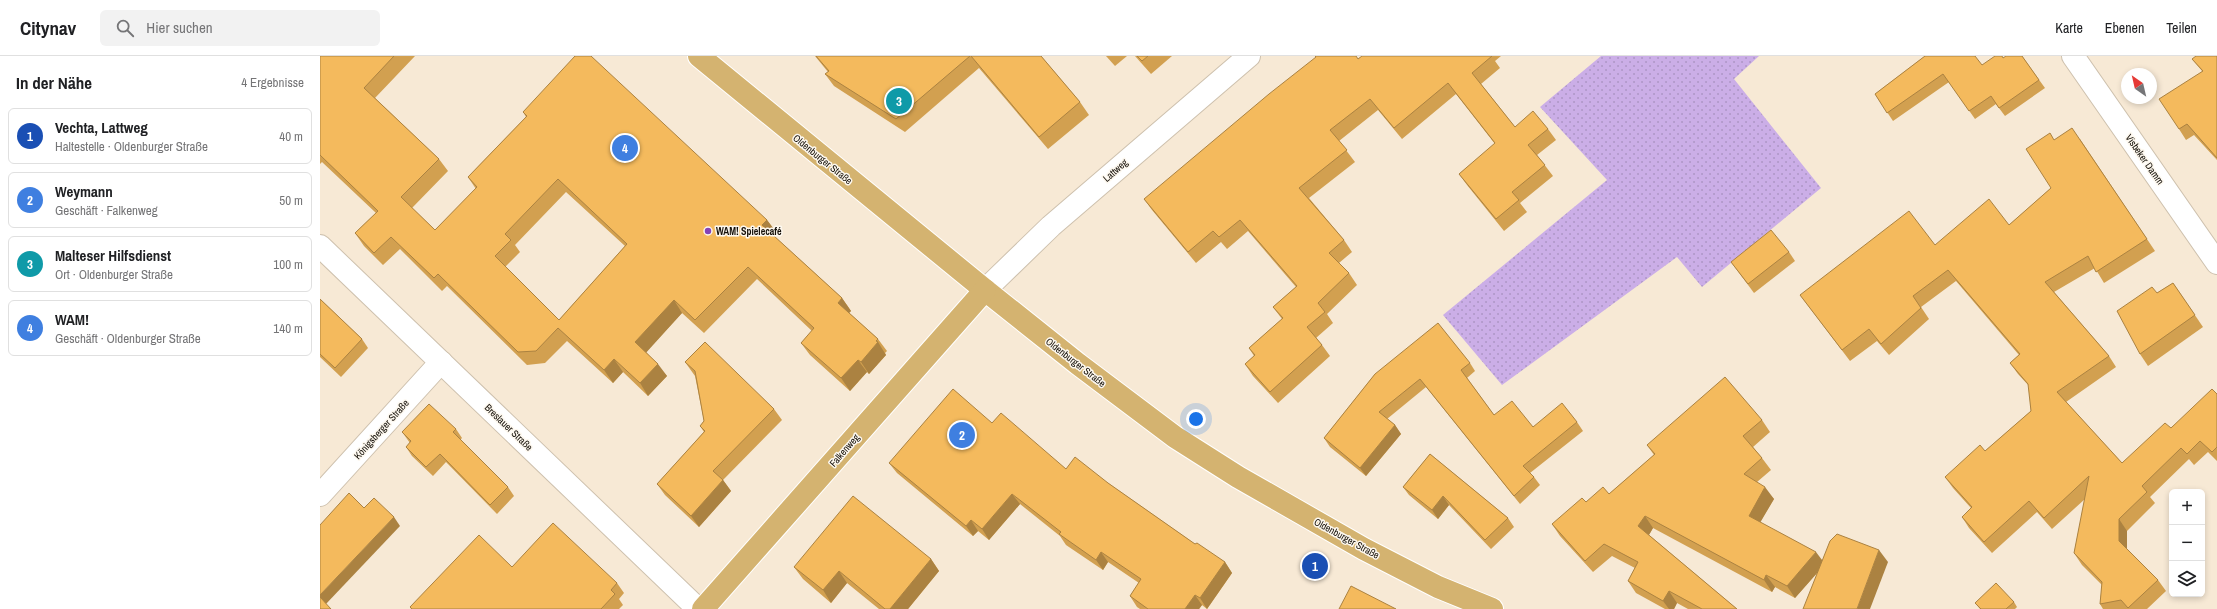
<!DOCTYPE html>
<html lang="de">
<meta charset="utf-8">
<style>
:root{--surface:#fff;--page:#f2f2f2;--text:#202124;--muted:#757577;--line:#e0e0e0;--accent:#ea580c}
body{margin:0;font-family:"Archivo Narrow",sans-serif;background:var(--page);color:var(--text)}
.controls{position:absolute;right:12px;bottom:12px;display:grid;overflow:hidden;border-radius:6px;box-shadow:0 2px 6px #0003}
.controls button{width:36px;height:36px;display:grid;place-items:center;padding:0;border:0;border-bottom:1px solid var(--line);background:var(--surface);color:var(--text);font:20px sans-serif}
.compass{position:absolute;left:1801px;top:12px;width:36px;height:36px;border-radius:50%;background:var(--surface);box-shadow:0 2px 6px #0003;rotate:326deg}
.you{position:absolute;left:876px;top:363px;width:14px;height:14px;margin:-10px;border:3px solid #fff;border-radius:50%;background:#1a73e8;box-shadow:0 0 0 6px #1a73e833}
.badge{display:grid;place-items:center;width:26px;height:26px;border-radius:50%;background:var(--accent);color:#fff;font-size:13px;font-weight:700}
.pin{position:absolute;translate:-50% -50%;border:2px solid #fff;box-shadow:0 1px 4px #0006}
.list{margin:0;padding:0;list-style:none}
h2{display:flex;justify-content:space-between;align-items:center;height:52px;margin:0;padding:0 16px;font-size:17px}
h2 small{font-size:13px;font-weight:400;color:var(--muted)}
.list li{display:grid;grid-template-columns:26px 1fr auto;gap:12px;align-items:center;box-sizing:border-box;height:56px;margin:0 8px 8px;padding:0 8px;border:1px solid var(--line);border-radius:6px}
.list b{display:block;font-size:15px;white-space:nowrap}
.list p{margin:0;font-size:13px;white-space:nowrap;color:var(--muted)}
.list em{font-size:13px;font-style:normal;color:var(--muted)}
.icon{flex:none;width:22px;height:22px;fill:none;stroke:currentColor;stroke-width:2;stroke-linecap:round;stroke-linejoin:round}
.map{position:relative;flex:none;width:1897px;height:553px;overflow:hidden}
header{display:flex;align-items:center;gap:24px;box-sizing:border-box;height:56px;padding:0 20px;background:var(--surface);border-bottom:1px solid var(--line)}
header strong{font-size:19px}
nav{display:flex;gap:22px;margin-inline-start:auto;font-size:14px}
.search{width:280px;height:36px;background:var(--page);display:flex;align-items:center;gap:10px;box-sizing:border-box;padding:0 14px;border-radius:6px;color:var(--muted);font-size:15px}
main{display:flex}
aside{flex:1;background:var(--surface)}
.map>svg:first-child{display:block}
.grass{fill:url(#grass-dots)}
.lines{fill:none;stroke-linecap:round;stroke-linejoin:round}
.minor-casing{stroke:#cec1ae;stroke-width:24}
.major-casing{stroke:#fff;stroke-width:24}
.minor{stroke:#fff;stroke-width:22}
.major{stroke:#d4b370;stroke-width:22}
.wall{fill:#d2a050;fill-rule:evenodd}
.shaded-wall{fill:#ab8241}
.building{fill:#f4ba5d;stroke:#ab8241;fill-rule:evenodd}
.poi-dot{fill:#8543b7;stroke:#fdf8ef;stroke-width:1.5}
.labels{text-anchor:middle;stroke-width:3;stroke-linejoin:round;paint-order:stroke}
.street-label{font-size:10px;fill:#151009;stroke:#fdf8ef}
.poi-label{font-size:10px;font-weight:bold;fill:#151009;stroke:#fdf8ef;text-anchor:start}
</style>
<header>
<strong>Citynav</strong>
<div class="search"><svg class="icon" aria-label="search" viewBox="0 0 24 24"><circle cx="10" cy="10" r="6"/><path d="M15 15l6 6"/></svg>Hier suchen</div>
<nav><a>Karte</a><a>Ebenen</a><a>Teilen</a></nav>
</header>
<main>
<aside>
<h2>In der Nähe<small>4 Ergebnisse</small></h2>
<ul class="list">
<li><span class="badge" style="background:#1a4fb4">1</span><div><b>Vechta, Lattweg</b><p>Haltestelle · Oldenburger Straße</p></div><em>40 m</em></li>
<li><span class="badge" style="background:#3f7fe0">2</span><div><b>Weymann</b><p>Geschäft · Falkenweg</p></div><em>50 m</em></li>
<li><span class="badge" style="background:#0f9aa8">3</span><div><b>Malteser Hilfsdienst</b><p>Ort · Oldenburger Straße</p></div><em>100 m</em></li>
<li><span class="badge" style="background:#3f7fe0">4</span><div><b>WAM!</b><p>Geschäft · Oldenburger Straße</p></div><em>140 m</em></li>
</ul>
</aside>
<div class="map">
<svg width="1897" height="553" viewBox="0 0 1897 553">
<defs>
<pattern id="grass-dots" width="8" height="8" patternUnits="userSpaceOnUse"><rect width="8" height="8" fill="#cbaee7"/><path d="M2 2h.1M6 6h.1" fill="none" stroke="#ad95c5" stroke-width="1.8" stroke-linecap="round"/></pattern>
</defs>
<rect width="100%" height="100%" fill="#f7e9d5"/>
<polygon class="grass" points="1281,0 1439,0 1414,23 1501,132 1382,231 1357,201 1182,329 1123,259 1287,124 1220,51"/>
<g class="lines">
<defs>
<g id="minor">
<polyline points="1753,0 1897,207"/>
<polyline points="0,190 378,553"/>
<polyline points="665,234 731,170 929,0"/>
<polyline points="0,439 121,306"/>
</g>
<g id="major">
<polyline points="379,0 665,234 758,308 855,381 918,421 1044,493 1118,531 1172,553"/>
<polyline points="383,553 665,234"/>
</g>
</defs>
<use href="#minor" class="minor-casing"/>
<use href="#major" class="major-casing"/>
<use href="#minor" class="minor"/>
<use href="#major" class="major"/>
</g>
<g class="wall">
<path d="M0,0H95L55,42L119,103L128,115L92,152L115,174L156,133L148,121L206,61L203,56L447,164L456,176L453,179L522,242L531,255L529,257L558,283L567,295L565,297L566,299L549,318L547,316L530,335L490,299L481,287L492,275L437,223L384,277L362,257L326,296L347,320L328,340L303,316L293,327L247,285L225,307L207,309L127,230L122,235L80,193L63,209L44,190L35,177L56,157L2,106L0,108ZM246,136L305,190L239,264L185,211L200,196L195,189Z"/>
<polygon points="495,0 721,0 760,46 769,59 728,93 659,12 585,76 514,30 505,18 508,16"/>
<polygon points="786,0 807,0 795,10"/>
<polygon points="815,0 852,0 831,18"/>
<polygon points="1042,0 1181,0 1175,5 1180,12 1161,28 1195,71 1228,73 1236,84 1217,99 1233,120 1200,147 1207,156 1184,175 1147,129 1139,118 1175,88 1136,38 1082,83 1058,54 1019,85 1035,106 989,142 1024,184 1032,196 1019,207 1029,217 1037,229 1007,258 1013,267 996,282 1002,289 1010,300 958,347 933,320 925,308 934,300 929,292 962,263 953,251 976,231 928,175 907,193 901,186 876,207 832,154 824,143 1038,3"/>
<polygon points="1605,0 1662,9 1683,2 1702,0 1725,32 1685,60 1676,48 1655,63 1629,26 1573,65 1555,38"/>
<polygon points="1897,0 1897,104 1874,79 1866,84 1859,73 1882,15 1872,3"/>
<polygon points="1760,83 1835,195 1784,227 1775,212 1734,236 1789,300 1796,311 1746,346 1802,407 1897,338 1897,405 1888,396 1874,409 1869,403 1830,441 1835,447 1807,475 1807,493 1838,524 1846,535 1827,553 1783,553 1780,548 1782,529 1762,509 1754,497 1765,443 1732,473 1717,456 1672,497 1649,472 1642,461 1651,452 1633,432 1625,421 1665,395 1711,355 1709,330 1698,318 1690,307 1699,299 1636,225 1601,251 1609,263 1569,299 1557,285 1530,305 1480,239 1615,189 1689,169 1731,132 1734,84"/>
<polygon points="1469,196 1475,205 1434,237 1411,206"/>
<polygon points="1853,227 1883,271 1828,310 1820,298 1837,237"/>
<polygon points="0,243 42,283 48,292 21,321 0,301"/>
<polygon points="365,306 454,353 462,364 403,424 411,435 379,471 345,439 337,428 384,376 380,370 384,365 375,320"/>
<polygon points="1150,307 1155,315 1147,322 1174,359 1213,371 1257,366 1263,375 1210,417 1214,421 1220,429 1200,448 1106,331 1067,363 1075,369 1081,378 1046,420 1010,391 1004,382 1055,318"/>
<polygon points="1442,364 1450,376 1433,391 1442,402 1451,414 1437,426 1454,443 1440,466 1502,504 1568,506 1497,517 1475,542 1455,531 1452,536 1333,472 1329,479 1417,553 1368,553 1357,547 1354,553 1345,553 1316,537 1308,525 1315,512 1292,500 1273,516 1240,480 1232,468 1266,446 1289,438 1334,399 1327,389"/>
<polygon points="672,367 746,413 788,427 875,488 905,506 912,517 887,553 882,549 879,553 820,553 817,551 810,540 819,527 788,506 783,514 746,489 740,480 700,448 669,484 658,475 653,480 577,417 569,407"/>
<polygon points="136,373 142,382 140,384 188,431 194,440 177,458 126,406 113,420 92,400 86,391 90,387 82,376"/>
<polygon points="1110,398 1188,462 1194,471 1171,493 1129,449 1118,463 1089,439 1083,431"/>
<polygon points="611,503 619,515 588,553 559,553 527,527 511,547 483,523 474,511"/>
<polygon points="297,527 304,537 299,543 303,549 299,553 91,553 90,551"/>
<polygon points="1694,546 1697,551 1695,553 1660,553 1655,547"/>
</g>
<g class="shaded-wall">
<polygon points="447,164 456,176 451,181 442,169"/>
<polygon points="522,242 531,255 527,259 518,247"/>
<polygon points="354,244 362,257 324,299 315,286"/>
<polygon points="558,286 566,299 549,318 541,306"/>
<polygon points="294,303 303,316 293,327 284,314"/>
<polygon points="538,304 547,316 530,335 521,322"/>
<polygon points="338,308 347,320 328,340 320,327"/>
<polygon points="1075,369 1081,378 1046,420 1040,412"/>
<polygon points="403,424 411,435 379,471 371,460"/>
<polygon points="1445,431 1454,443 1437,472 1429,460"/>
<polygon points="692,438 700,448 669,484 662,473"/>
<polygon points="1123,440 1129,449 1118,463 1112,454"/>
<polygon points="1325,460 1333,472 1327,482 1318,470"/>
<polygon points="74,461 80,470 5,549 0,542 0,539"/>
<polygon points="1799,463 1807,475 1807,496 1799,485"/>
<polygon points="651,464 658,475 653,480 646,470"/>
<polygon points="1559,494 1568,506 1550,553 1537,553"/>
<polygon points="781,496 788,506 783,514 776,504"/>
<polygon points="1496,496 1505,508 1475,542 1467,530"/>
<polygon points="611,503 619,515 588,553 570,553"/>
<polygon points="905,506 912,517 887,553 880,542"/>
<polygon points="519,515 527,527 511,547 503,534"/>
<polygon points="1446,519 1455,531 1452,536 1444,524"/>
<polygon points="1349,535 1357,547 1354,553 1349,553 1343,545"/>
<polygon points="875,539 882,549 879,553 865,553"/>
</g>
<g class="building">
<path d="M0,0H74L44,32L119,103L81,141L115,174L157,131L148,121L207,60L203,56L255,0H271L447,164L442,169L522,242L518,247L558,283L556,285L558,286L541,306L538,304L521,322L481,287L494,272L428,211L375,264L354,244L315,286L338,308L320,327L294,303L284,314L238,272L216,295L198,296L118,218L114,222L71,181L54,197L35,177L58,155L0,99ZM238,123L307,188L239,264L175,200L191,184L185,178Z"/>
<polygon points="496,0 650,0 576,63 505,18 509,15"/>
<polygon points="651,0 721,0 760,46 719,81"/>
<polygon points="817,0 828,0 822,5"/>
<polygon points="995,0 1036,0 1038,3 1042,0 1172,0 1152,17 1195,71 1213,55 1228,73 1208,89 1225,109 1192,136 1199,144 1176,163 1139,118 1175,87 1128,27 1074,72 1050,43 1010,74 1027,94 979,132 1024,184 1009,197 1029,217 998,247 1005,256 987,271 1002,289 950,336 925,308 935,299 929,292 963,262 953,251 977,230 920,164 899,181 893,175 868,196 824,143 949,38 996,1"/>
<polygon points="1605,0 1655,0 1662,9 1675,0 1682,0 1683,2 1686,0 1702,0 1719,24 1679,52 1671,40 1649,55 1623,18 1567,57 1555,38"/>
<polygon points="1876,0 1897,0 1897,102 1867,68 1859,73 1839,43 1883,15 1872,3"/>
<polygon points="1752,72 1827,183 1776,216 1768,200 1725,226 1789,300 1737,336 1802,407 1845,367 1851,372 1892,333 1897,338 1897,391 1892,396 1880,385 1867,398 1861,392 1822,430 1827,436 1799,463 1799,485 1838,524 1808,552 1801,544 1780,548 1782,526 1754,497 1769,420 1724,462 1709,445 1664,486 1642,461 1652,451 1625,421 1660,389 1665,395 1711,355 1708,328 1690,307 1700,298 1628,214 1593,240 1601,252 1561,288 1549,273 1522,294 1480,239 1589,155 1615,189 1669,143 1689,169 1731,132 1706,93 1730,77 1734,84"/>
<polygon points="1451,174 1469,196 1428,228 1411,206"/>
<polygon points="1853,227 1875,259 1820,298 1797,255 1832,231 1837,237"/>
<polygon points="0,243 42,283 15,312 0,298"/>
<polygon points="1118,267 1150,307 1141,314 1174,359 1192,345 1213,371 1242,347 1257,366 1203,410 1214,421 1194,440 1100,323 1059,356 1075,369 1040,412 1004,382 1055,318"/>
<polygon points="385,286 454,353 393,415 403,424 371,460 337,428 385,375 380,370 384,365 375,315 365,306"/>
<polygon points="1405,321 1442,364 1423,380 1442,402 1424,418 1445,431 1429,460 1496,496 1467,530 1446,519 1444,524 1325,460 1318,470 1417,553 1382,553 1349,535 1343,545 1308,525 1318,506 1284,488 1265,505 1232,468 1262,442 1266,446 1283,431 1289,438 1335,398 1327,389"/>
<polygon points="633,333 672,367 681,357 746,413 755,401 788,427 875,488 877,487 905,506 880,542 875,539 865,553 828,553 810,540 821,523 781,496 776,504 739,478 741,476 692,438 662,473 651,464 646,470 569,407"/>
<polygon points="109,348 136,373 133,376 188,431 170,449 120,398 106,411 86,391 91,385 82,376"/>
<polygon points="1110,398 1188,462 1165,484 1123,440 1112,454 1083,431"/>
<polygon points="29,437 44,452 54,442 74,461 0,539 0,469"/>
<polygon points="533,440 611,503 570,553 565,553 519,515 503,534 474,511"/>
<polygon points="233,467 297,527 291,534 295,538 281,553 92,553 90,551 159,479 192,511"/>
<polygon points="1517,478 1559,494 1537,553 1483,553 1510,485"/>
<polygon points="1676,527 1694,546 1686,553 1661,553 1655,547"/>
<polygon points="1031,530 1076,553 1019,553"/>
<polygon points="0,541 11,553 0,553"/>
</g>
<circle class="poi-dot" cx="388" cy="175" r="4"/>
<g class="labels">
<g class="street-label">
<text transform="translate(503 103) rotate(39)" y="4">Oldenburger Straße</text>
<text transform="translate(1825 103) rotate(55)" y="4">Visbeker Damm</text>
<text transform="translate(795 114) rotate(-41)" y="4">Lattweg</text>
<text transform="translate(756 306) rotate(38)" y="4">Oldenburger Straße</text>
<text transform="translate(189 371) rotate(44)" y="4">Breslauer Straße</text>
<text transform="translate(61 373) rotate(-48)" y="4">Königsberger Straße</text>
<text transform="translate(524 394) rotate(-49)" y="4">Falkenweg</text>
<text transform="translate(1027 482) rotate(29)" y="4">Oldenburger Straße</text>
</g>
<g class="poi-label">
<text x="396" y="179">WAM! Spielecafé</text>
</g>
</g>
</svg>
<div class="controls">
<button>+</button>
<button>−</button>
<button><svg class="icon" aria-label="layers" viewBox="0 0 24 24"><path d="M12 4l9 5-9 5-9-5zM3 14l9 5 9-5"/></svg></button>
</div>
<svg class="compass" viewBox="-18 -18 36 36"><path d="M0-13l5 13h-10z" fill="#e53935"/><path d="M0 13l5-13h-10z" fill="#757577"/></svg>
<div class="you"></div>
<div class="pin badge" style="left:995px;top:510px;background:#1a4fb4">1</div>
<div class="pin badge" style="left:642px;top:379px;background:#3f7fe0">2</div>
<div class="pin badge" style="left:579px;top:45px;background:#0f9aa8">3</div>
<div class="pin badge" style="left:305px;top:92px;background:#3f7fe0">4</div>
</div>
</main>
